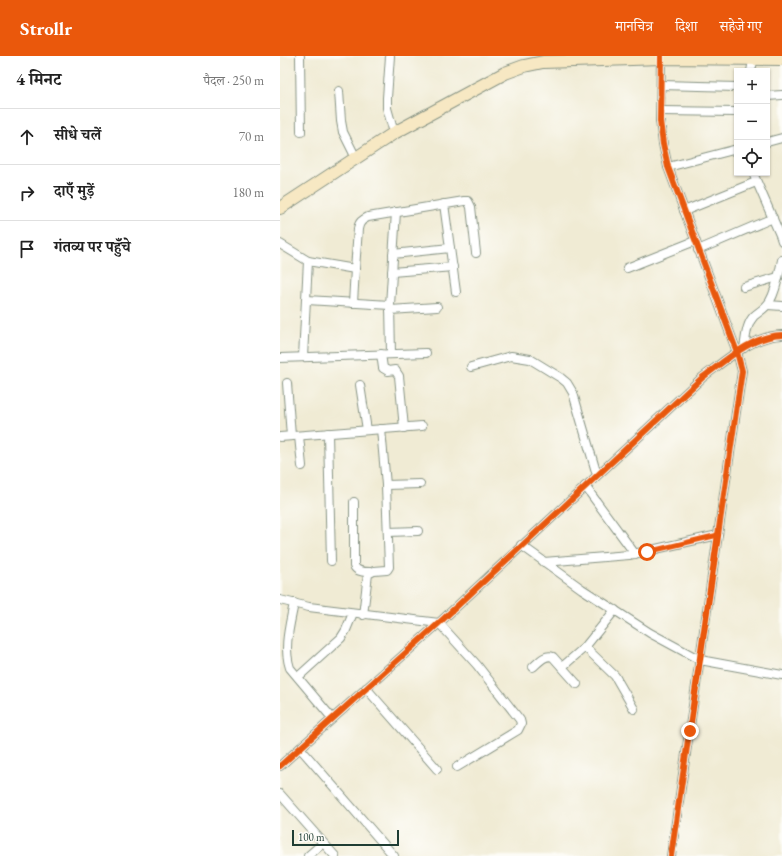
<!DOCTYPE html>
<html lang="hi">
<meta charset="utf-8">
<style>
:root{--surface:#fff;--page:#f6f6f6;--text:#222;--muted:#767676;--line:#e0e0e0;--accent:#ea580c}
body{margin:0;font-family:"EB Garamond","Noto Serif Devanagari",serif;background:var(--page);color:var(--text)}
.controls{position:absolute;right:12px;top:12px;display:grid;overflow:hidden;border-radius:0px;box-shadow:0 1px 3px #0004}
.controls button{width:36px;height:36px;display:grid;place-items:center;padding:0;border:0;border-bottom:1px solid var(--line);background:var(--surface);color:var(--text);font:20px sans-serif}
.scale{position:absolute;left:12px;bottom:10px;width:107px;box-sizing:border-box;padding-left:4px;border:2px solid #1f3d34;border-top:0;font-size:11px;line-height:14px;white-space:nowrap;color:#1f3d34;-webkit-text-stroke:3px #fdfcf7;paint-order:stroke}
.stop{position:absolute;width:12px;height:12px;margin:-9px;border:3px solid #ea580c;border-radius:50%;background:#fff}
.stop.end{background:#ea580c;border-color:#fff;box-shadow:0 1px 4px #0008}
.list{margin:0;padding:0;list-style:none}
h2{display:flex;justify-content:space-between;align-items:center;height:52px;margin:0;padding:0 16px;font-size:17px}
h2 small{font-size:13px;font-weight:400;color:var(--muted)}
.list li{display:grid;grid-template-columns:26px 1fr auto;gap:12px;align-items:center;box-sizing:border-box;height:56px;padding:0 16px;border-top:1px solid var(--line)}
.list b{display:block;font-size:15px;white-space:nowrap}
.list em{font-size:13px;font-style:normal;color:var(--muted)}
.icon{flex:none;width:22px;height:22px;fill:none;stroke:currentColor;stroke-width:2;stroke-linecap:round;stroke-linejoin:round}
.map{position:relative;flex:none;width:502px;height:800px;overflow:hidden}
header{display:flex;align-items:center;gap:24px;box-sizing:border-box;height:56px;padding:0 20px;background:var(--accent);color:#fff}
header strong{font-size:19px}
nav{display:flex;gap:22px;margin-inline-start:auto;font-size:14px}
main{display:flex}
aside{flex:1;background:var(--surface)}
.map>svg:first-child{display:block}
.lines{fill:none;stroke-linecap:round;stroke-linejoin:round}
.street-casing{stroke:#889484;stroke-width:10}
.secondary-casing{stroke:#889484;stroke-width:14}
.street{stroke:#fff;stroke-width:8}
.secondary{stroke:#f7e8c3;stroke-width:12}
.cycleway-casing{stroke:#fdfcf7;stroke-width:8}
.cycleway{stroke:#e8590c;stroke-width:6}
.route{stroke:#ea580c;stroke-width:5}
</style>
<header>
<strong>Strollr</strong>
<nav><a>मानचित्र</a><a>दिशा</a><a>सहेजे गए</a></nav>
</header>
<main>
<aside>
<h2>4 मिनट<small>पैदल · 250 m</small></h2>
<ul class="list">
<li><svg class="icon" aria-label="ahead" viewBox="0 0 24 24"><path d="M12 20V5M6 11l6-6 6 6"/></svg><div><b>सीधे चलें</b></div><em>70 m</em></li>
<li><svg class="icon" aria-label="right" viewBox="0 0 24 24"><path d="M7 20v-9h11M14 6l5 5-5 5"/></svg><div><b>दाएँ मुड़ें</b></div><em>180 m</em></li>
<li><svg class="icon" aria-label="arrive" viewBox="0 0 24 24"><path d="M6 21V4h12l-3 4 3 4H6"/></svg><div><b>गंतव्य पर पहुँचे</b></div></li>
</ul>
</aside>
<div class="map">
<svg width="502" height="800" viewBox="0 0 502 800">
<rect width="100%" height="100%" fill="#fdfcf7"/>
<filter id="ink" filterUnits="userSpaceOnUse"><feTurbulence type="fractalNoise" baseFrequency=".025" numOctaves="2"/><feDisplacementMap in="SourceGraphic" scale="8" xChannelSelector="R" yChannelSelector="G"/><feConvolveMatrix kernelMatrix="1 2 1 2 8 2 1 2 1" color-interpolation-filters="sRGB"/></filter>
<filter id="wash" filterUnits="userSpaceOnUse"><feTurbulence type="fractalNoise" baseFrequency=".012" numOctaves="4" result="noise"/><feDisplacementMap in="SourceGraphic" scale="16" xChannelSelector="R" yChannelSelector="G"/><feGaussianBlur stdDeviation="0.9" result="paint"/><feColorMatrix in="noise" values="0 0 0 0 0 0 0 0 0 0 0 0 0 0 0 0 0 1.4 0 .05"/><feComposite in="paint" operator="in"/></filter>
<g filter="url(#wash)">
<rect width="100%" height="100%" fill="#f0ebd4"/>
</g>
<g filter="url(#ink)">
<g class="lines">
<defs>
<g id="street">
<polyline points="20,0 21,76"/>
<polyline points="110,0 107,42 107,52 114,77"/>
<polyline points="381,0 380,65 383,88 388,111 457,296 462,315 391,800"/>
<polyline points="471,15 474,0"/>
<polyline points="381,29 457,31"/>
<polyline points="59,35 61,65 63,76 76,102"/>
<polyline points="487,40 502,39"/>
<polyline points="381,55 457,56"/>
<polyline points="487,86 502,82"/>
<polyline points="388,111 457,93"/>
<polyline points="473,117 500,179 502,185"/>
<polyline points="164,148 176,236"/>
<polyline points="404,155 476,126"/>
<path d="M0,188L28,205L75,213L78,173C79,166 82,164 88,161L184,145H188L191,151L196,197"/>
<polyline points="418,194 493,162"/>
<polyline points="113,198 170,192"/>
<polyline points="347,212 415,185"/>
<polyline points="112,216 173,211"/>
<polyline points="464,231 498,221"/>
<polyline points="27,244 110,249"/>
<polyline points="73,247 75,213"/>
<polyline points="488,249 502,250"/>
<polyline points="110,254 157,251"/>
<path d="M464,292C466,282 466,268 474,260C480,255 486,252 490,245C497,233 499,217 502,204"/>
<polyline points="101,298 103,312 108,315 115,314 119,320 124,372"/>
<polyline points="111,298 110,249 116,156"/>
<polyline points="23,301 28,205"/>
<polyline points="0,302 146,297"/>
<polyline points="191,311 231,300 250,303 281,322 287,327 293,337 317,419"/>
<polyline points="7,327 11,380"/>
<polyline points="80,329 87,374"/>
<polyline points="48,377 51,505"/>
<polyline points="19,380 22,410"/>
<polyline points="0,381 142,370"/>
<polyline points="106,429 140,428"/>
<polyline points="305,430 355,498"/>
<path d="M74,446V510C77,516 84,516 90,516"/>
<polyline points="108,476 138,475"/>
<polyline points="241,489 302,533 370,577 420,604 502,619"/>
<polyline points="264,506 349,499 438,479"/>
<polyline points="0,544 29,551 159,567 197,609 240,664 241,668 238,674 177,711"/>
<path d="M14,547C10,569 3,591 10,612L52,662"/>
<polyline points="83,559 88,518 94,515 107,514 109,511 106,429 101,373"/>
<polyline points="305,591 335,620 354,653"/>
<path d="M253,611C259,606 265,598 273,601L297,628"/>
<polyline points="282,611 305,591 335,554"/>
<polyline points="18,621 61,582 66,574 73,557"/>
<polyline points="86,632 157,713"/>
<polyline points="20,692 114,800"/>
<path d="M0,710L159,567L423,321C446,304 472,280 502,279"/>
<polyline points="0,738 55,800"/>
<polyline points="28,800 43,787"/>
</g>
<polyline id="secondary" points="0,152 114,77 225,17 244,10 263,6 381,2 502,3"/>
</defs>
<use href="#street" class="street-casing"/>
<use href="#secondary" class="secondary-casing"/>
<use href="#street" class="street"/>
<use href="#secondary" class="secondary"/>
<defs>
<g id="cycleway">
<polyline points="381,0 380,65 383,88 388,111 457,296 462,315 391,800"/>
<path d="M0,710L159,567L423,321C446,304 472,280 502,279"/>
</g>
</defs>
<use href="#cycleway" class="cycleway-casing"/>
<use href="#cycleway" class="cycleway"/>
</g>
</g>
<g class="lines" filter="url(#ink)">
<polyline class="route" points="367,496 438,479 410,675"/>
</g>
</svg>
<div class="controls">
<button>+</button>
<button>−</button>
<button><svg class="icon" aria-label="locate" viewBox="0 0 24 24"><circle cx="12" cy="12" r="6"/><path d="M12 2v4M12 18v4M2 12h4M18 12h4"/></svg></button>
</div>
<div class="scale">100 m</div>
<div class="stop" style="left:367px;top:496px"></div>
<div class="stop end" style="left:410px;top:675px"></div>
</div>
</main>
